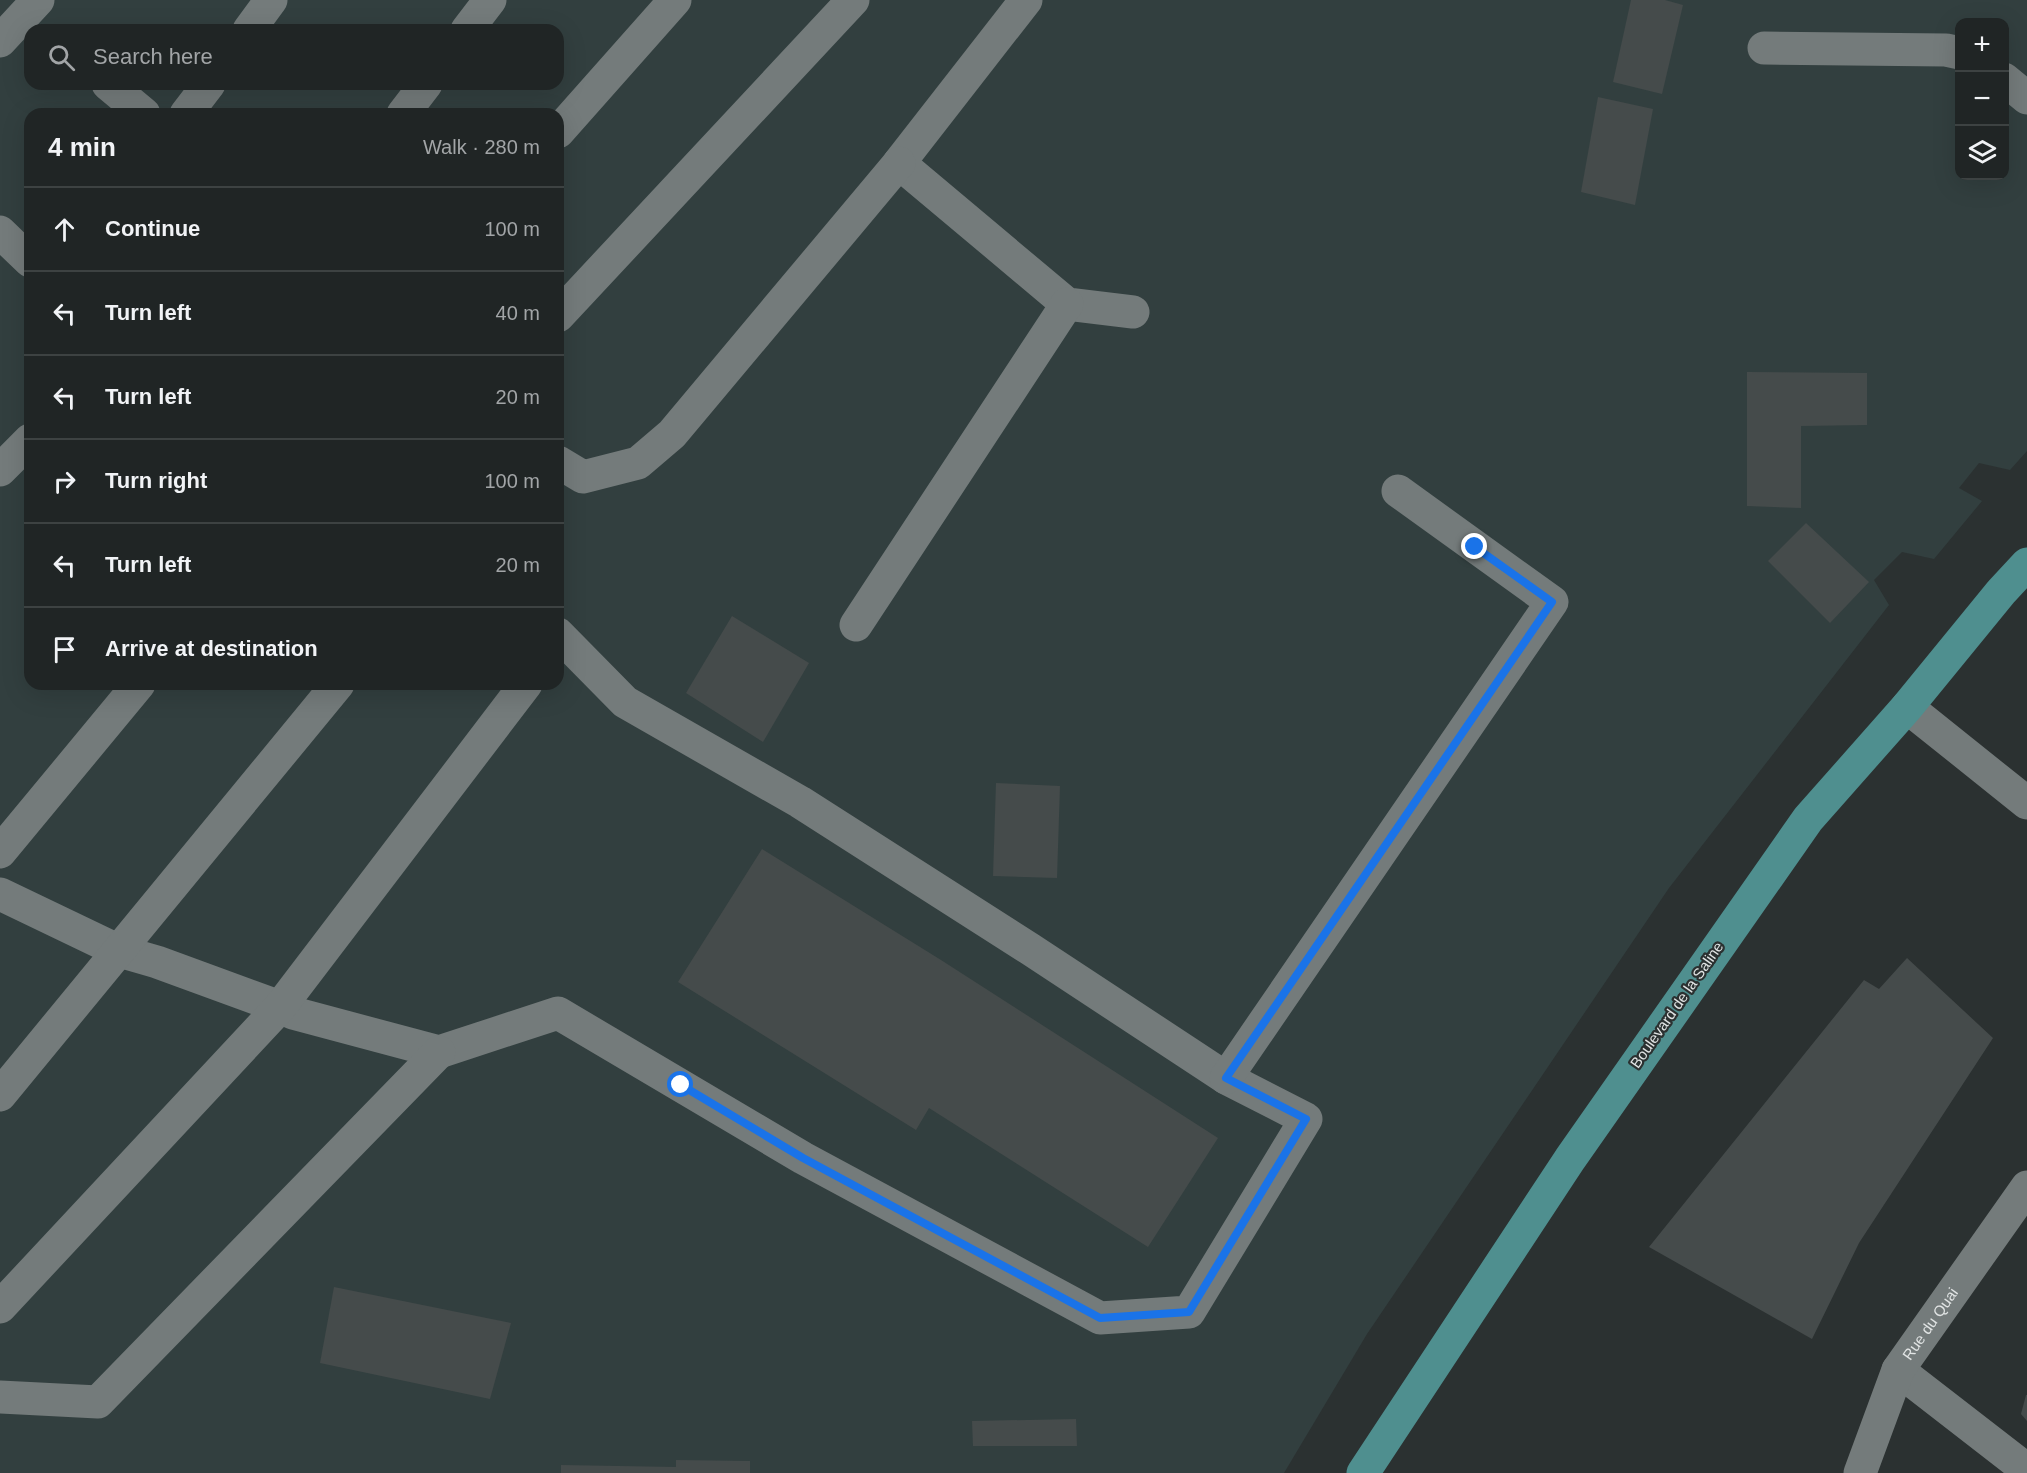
<!DOCTYPE html>
<meta charset="utf-8">
<style>
:root{--surface:#202525;--page:#2d3132;--text:#f1f3f6;--muted:#a2a5a7;--line:#3d4242}
body{margin:0;font-family:Helvetica,sans-serif;background:var(--page);color:var(--text)}
.controls{position:absolute;right:18px;top:18px;display:grid;overflow:hidden;border-radius:12px;box-shadow:0 6px 24px #0002}
.controls button{width:54px;height:54px;display:grid;place-items:center;padding:0;border:0;border-bottom:2px solid var(--line);background:var(--surface);color:var(--text);font:30px sans-serif}
.stop{position:absolute;width:18px;height:18px;margin:-14px;border:4px solid #1a73e8;border-radius:50%;background:#fff}
.stop.end{background:#1a73e8;border-color:#fff;box-shadow:0 2px 6px #0008}
.list{margin:0;padding:0;list-style:none}
h2{display:flex;justify-content:space-between;align-items:center;height:78px;margin:0;padding:0 24px;font-size:26px}
h2 small{font-size:20px;font-weight:400;color:var(--muted)}
.list li{display:grid;grid-template-columns:39px 1fr auto;gap:18px;align-items:center;box-sizing:border-box;height:84px;padding:0 24px;border-top:2px solid var(--line)}
.list b{display:block;font-size:22px;white-space:nowrap}
.list em{font-size:20px;font-style:normal;color:var(--muted)}
.icon{flex:none;width:33px;height:33px;fill:none;stroke:currentColor;stroke-width:2;stroke-linecap:round;stroke-linejoin:round}
.map{position:relative;flex:none;width:2027px;height:1473px;overflow:hidden}
.search{position:absolute;background:var(--surface);box-shadow:0 6px 24px #0002;left:24px;top:24px;width:540px;height:66px;display:flex;align-items:center;gap:15px;box-sizing:border-box;padding:0 21px;border-radius:18px;color:var(--muted);font-size:22px}
.panel{position:absolute;background:var(--surface);box-shadow:0 6px 24px #0002;left:24px;top:108px;width:540px;height:582px;border-radius:18px}
.map>svg:first-child{display:block}
.built{fill:#323f3f;fill-rule:evenodd}
.building{fill:#454b4b}
.lines{fill:none;stroke-linecap:round;stroke-linejoin:round}
.minor{stroke:#747b7b;stroke-width:33}
.major{stroke:#4f8f8f;stroke-width:33}
.route{stroke:#1a73e8;stroke-width:8}
.labels{text-anchor:middle;stroke-width:4.5;stroke-linejoin:round;paint-order:stroke}
.street-label{font-size:15px;fill:#e1e4e4;stroke:#2b3131}
</style>
<div class="map">
<svg width="2027" height="1473" viewBox="0 0 2027 1473">
<rect width="100%" height="100%" fill="#2b3131"/>
<path class="built" d="M0,0H2027V451L2010,470L1979,463L1959,488L1982,501L1934,559L1902,552L1874,580L1889,605L1669,888L1367,1334L1284,1473H0ZM1960,22H2004V176H1960ZM30,30H558V84H30ZM30,114H558V684H30Z"/>
<g class="building">
<polygon points="1631,0 1665,0 1683,5 1662,94 1613,82"/>
<polygon points="1598,97 1653,109 1635,205 1581,192"/>
<polygon points="1747,372 1867,373 1867,425 1801,426 1801,508 1747,506"/>
<polygon points="1806,523 1869,582 1830,623 1768,561"/>
<polygon points="732,616 809,663 763,742 686,693"/>
<polygon points="996,783 1060,786 1057,878 993,876"/>
<polygon points="762,849 941,960 1218,1138 1148,1247 929,1108 916,1130 678,982"/>
<polygon points="1907,958 1993,1038 1859,1243 1812,1339 1649,1247 1864,980 1879,989"/>
<polygon points="334,1287 511,1323 490,1399 320,1363"/>
<polygon points="2026,1395 2027,1395 2027,1421 2021,1414"/>
<polygon points="1076,1419 1077,1446 973,1446 972,1421"/>
<polygon points="676,1460 750,1461 750,1473 561,1473 561,1465 676,1467"/>
</g>
<g class="lines">
<g class="minor">
<polyline points="1026,0 899,163 1067,304 1133,312"/>
<polyline points="249,30 271,0"/>
<polyline points="467,30 490,0"/>
<polyline points="0,41 38,0"/>
<polyline points="1764,48 1946,50 1960,53"/>
<polyline points="2004,79 2027,98"/>
<polyline points="108,84 144,114"/>
<polyline points="186,114 209,84"/>
<polyline points="403,114 426,84"/>
<polyline points="558,132 675,0"/>
<polyline points="0,232 30,261"/>
<polyline points="558,316 853,0"/>
<polyline points="558,462 583,477 638,463 672,434 899,163"/>
<polyline points="0,470 30,440"/>
<polyline points="856,625 1067,304"/>
<polyline points="1907,707 2027,803"/>
<polyline points="0,852 139,684"/>
<polyline points="0,894 119,951 157,962 280,1007 293,1013 439,1052 558,1013 803,1158 1100,1318 1189,1312 1306,1119 1226,1078 1030,949 800,802 625,702 558,634"/>
<polyline points="1226,1078 1552,602 1398,491"/>
<polyline points="0,1095 338,684"/>
<polyline points="0,1307 280,1007 526,684"/>
<polyline points="1898,1370 2027,1470"/>
<polyline points="0,1397 98,1402 439,1052"/>
<path id="s1" d="M1860,1473L1898,1370L2027,1187"/>
</g>
<polyline class="major" points="1363,1473 1570,1159 1808,819 1907,707 2001,592 2027,564"/>
</g>
<g class="lines">
<polyline class="route" points="681,1085 803,1158 1100,1318 1189,1312 1306,1119 1226,1078 1552,602 1475,547"/>
</g>
<g class="labels">
<g class="street-label">
<text transform="translate(1677 1005) rotate(-55)" y="5">Boulevard de la Saline</text>
<text dy="5" stroke="none"><textPath href="#s1" startOffset="166">Rue du Quai</textPath></text>
</g>
</g>
</svg>
<div class="controls">
<button>+</button>
<button>−</button>
<button><svg class="icon" aria-label="layers" viewBox="0 0 24 24"><path d="M12 4l9 5-9 5-9-5zM3 14l9 5 9-5"/></svg></button>
</div>
<div class="stop" style="left:681px;top:1085px"></div>
<div class="stop end" style="left:1475px;top:547px"></div>
<div class="search"><svg class="icon" aria-label="search" viewBox="0 0 24 24"><circle cx="10" cy="10" r="6"/><path d="M15 15l6 6"/></svg>Search here</div>
<section class="panel">
<h2>4 min<small>Walk · 280 m</small></h2>
<ul class="list">
<li><svg class="icon" aria-label="ahead" viewBox="0 0 24 24"><path d="M12 20V5M6 11l6-6 6 6"/></svg><div><b>Continue</b></div><em>100 m</em></li>
<li><svg class="icon" aria-label="left" viewBox="0 0 24 24"><path d="M17 20v-9H6M10 6l-5 5 5 5"/></svg><div><b>Turn left</b></div><em>40 m</em></li>
<li><svg class="icon" aria-label="left" viewBox="0 0 24 24"><path d="M17 20v-9H6M10 6l-5 5 5 5"/></svg><div><b>Turn left</b></div><em>20 m</em></li>
<li><svg class="icon" aria-label="right" viewBox="0 0 24 24"><path d="M7 20v-9h11M14 6l5 5-5 5"/></svg><div><b>Turn right</b></div><em>100 m</em></li>
<li><svg class="icon" aria-label="left" viewBox="0 0 24 24"><path d="M17 20v-9H6M10 6l-5 5 5 5"/></svg><div><b>Turn left</b></div><em>20 m</em></li>
<li><svg class="icon" aria-label="arrive" viewBox="0 0 24 24"><path d="M6 21V4h12l-3 4 3 4H6"/></svg><div><b>Arrive at destination</b></div></li>
</ul>
</section>
</div>
